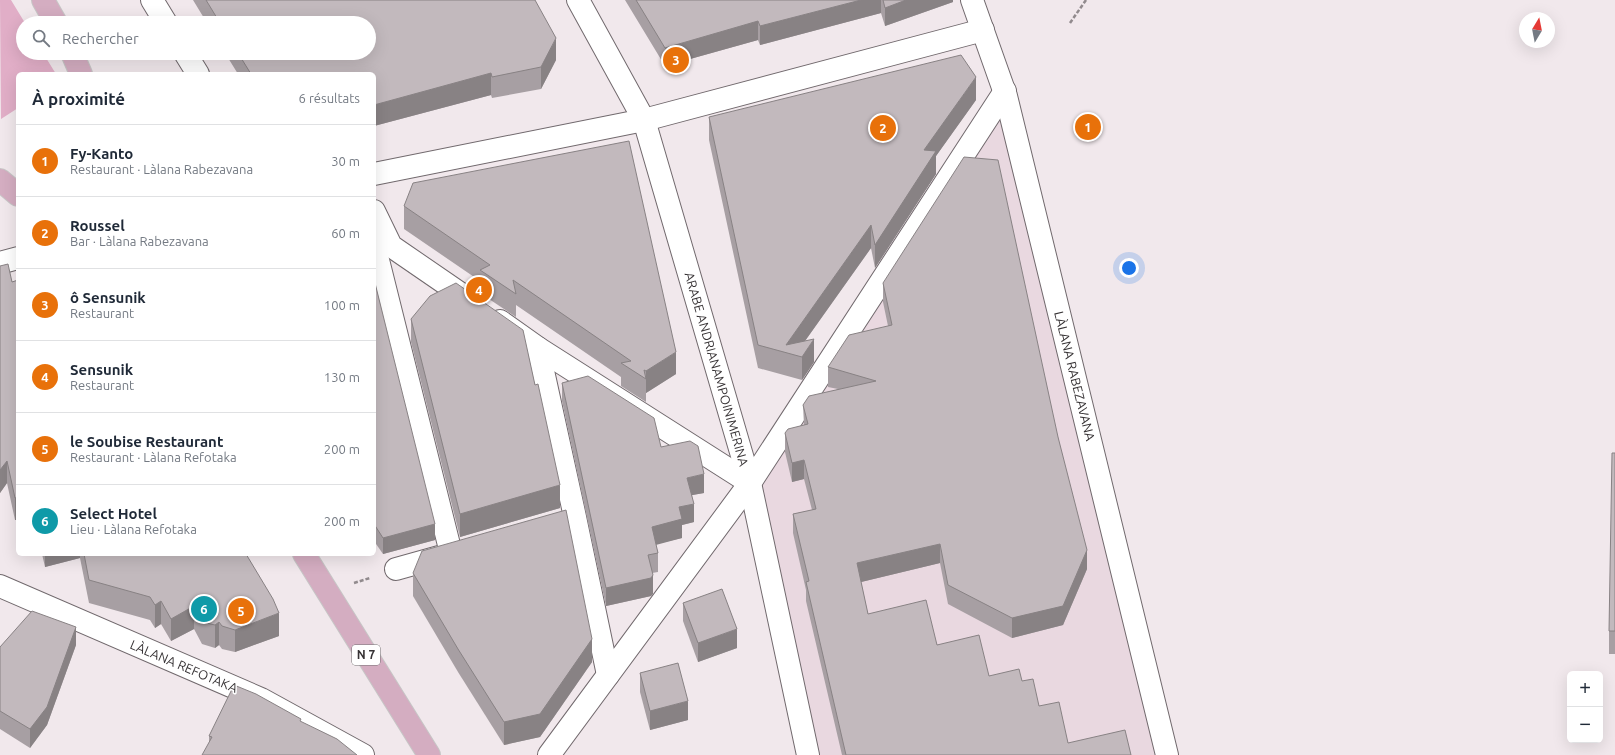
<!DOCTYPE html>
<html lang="fr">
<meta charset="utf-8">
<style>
:root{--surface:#fff;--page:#f2f2f3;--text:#1f2937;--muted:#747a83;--line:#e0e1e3;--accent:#397917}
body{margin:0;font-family:Ubuntu,sans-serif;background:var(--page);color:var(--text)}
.controls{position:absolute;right:12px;bottom:12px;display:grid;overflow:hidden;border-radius:6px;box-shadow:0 4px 16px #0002}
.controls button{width:36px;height:36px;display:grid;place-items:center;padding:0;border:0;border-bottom:1px solid var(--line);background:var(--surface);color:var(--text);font:20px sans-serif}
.compass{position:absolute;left:1519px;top:12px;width:36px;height:36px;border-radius:50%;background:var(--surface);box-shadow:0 4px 16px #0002;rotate:10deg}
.you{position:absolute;left:1129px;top:268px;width:14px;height:14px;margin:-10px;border:3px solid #fff;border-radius:50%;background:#1a73e8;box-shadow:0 0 0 6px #1a73e833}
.badge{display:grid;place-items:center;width:26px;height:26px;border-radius:50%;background:var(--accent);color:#fff;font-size:13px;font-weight:700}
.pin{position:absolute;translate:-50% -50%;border:2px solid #fff;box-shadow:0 1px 4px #0006}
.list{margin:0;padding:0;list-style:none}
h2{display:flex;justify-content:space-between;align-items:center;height:52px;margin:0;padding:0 16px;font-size:17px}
h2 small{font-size:13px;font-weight:400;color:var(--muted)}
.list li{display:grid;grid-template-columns:26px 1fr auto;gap:12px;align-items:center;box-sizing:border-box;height:72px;padding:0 16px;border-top:1px solid var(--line)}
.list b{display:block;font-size:15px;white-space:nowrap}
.list p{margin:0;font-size:13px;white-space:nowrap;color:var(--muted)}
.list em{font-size:13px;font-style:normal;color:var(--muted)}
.icon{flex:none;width:22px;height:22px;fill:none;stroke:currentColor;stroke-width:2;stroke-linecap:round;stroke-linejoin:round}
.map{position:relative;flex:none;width:1615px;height:755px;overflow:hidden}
.search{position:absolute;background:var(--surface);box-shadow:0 4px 16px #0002;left:16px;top:16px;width:360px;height:44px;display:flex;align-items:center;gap:10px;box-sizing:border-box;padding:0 14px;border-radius:22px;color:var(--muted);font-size:15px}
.panel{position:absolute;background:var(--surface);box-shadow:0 4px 16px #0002;left:16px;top:72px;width:360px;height:484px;border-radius:6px}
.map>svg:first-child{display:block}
.built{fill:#e9d8e0}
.green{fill:#e1aec7}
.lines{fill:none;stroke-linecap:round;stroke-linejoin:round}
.minor-casing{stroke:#71696d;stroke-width:24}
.major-casing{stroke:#c7c6c6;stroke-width:24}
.path{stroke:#918a8d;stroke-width:2.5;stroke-dasharray:4 2;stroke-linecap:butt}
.minor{stroke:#fff;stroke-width:22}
.major{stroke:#d4adc1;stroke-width:22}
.wall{fill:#a79fa3}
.shaded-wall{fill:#888284}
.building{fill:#c2b9bd;stroke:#888284}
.labels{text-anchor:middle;stroke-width:3;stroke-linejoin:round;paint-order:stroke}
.shield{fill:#fff;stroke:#737072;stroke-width:1}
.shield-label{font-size:12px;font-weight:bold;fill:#373335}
.street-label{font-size:13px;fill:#373335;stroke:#fff}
</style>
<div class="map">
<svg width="1615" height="755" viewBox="0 0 1615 755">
<rect width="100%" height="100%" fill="#f1e8ec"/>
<polygon class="built" points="1005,91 1167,755 808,755 750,483"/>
<polygon class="green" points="0,0 11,0 25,23 23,23 23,53 43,53 56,74 18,74 18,108 1,119"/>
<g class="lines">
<defs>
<g id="minor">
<polyline points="152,0 166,23"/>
<polyline points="578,0 644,120 750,483 808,755"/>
<polyline points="972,0 1006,96 1167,755"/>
<polyline points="185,53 198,74"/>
<polyline points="374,174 644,120 983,30"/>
<polyline points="374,211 391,246 474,303"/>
<polyline points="374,244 451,553"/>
<polyline points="0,263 18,258"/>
<polyline points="500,321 538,348 750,483"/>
<polyline points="538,348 575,517 608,675"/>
<polyline points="396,569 446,555"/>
<polyline points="0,586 261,699 363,755"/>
<polyline points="549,755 750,483 1005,91"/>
</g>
<g id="major">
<polyline points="43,0 56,23"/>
<polyline points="72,53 81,74"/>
<polyline points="0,180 18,195"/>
<polyline points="304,554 429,755"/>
</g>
</defs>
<use href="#minor" class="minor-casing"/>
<use href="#major" class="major-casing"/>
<g class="path">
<polyline points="1070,23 1086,0"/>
<polyline points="354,583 370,578"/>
</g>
<use href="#minor" class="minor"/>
<use href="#major" class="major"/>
</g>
<g class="wall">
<polygon points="193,0 535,0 556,60 541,89 492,98 491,95 374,126 374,74 238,74 225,53 369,53 369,23 207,23"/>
<polygon points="625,0 953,0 953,2 885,26 881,13 760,45 758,40 665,66"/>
<polygon points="976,100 936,156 936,174 875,268 871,248 805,341 814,362 802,380 758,368 709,140 709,117"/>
<polygon points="404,206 676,374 646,393 646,402 621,386 621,377 516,305 516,317 480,293 480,281 404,229"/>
<polygon points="0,266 12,282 18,280 15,520 7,483 0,493"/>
<polygon points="374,279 435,540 383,554 374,541"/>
<polygon points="883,283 1058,437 1087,569 1063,625 1012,638 948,604 940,563 861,582 868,614 937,645 989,676 1022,681 1039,706 1068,743 1131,755 842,755 806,601 806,590 793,533 793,514 812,510 804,479 792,482 785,452 785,433 804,425 803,405 838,389 828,387 828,367 888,326 883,302"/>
<polygon points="411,319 535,385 560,508 460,537 411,342"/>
<polygon points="562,383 661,447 704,493 692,495 694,522 682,525 682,538 656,544 658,553 658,572 652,573 653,594 651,596 606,606 562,401"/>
<polygon points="1615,453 1615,654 1609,654 1609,631"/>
<polygon points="42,554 246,554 279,636 235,652 222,649 219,645 215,648 202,644 194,629 171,641 161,624 155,628 150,620 89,603 80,558 45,567"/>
<polygon points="413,573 592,662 540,737 504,745 458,672 413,596"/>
<polygon points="683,603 737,648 698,662 683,621"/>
<polygon points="76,645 47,725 30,748 0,729 0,647"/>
<polygon points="640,673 688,720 650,730 640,692"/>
<polygon points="301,721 209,742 209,736"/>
</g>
<g class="shaded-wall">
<polygon points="861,0 881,0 881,13 760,45 760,26"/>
<polygon points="906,0 953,0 953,2 885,26 885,8"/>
<polygon points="758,21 758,40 665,66 665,48"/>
<polygon points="556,38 556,60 541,89 541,67"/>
<polygon points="491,73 491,95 374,126 374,105"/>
<polygon points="976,77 976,100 936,156 936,174 875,268 875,245 924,150"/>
<polygon points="871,225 871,248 795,355 786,345"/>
<polygon points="814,339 814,362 802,380 802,357"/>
<polygon points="676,352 676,374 646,393 646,371"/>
<polygon points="804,460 804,479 792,482 792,463"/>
<polygon points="7,461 7,483 0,493 0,470"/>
<polygon points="704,474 704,493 687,496 687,478"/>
<polygon points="560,485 560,508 460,537 460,514"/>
<polygon points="18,497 18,520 15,520 15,498"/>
<polygon points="694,504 694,522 682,525 682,538 652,546 652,527 679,507"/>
<polygon points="435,524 435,540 383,554 383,538"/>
<polygon points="940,544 940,563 857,583 857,563"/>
<polygon points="1087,550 1087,569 1063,625 1012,638 1012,618"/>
<polygon points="45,554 80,554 80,558 45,567"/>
<polygon points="653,575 653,594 651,596 606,606 606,588"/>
<polygon points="161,601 161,624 155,628 155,605"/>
<polygon points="194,606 194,629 171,641 171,619"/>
<polygon points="279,613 279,636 235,652 235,630"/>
<polygon points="219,622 219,645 215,648 215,625"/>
<polygon points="76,627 76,645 47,725 30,748 30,729"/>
<polygon points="737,629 737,648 698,662 698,643"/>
<polygon points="592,639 592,662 540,737 504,745 504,722"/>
<polygon points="688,701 688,720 650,730 650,711"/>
</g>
<g class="building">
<polygon points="206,0 535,0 556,38 541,67 492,77 491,73 374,105 374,74 251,74 238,53 369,53 369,23 220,23"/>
<polygon points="636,0 861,0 760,26 758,21 665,48"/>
<polygon points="883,0 906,0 885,8"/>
<polygon points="961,55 976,77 924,150 936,151 875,245 871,225 786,345 814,339 802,357 758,345 709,117"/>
<polygon points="629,141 676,352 646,371 644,370 646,379 621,363 631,361 513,280 516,294 480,270 490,265 404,206 413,183"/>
<polygon points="964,157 998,160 1058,437 1087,550 1063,606 1012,618 948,585 940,544 857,563 868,614 926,600 937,645 979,635 989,676 1019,669 1022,681 1033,679 1039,706 1059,702 1068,743 1125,730 1131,755 846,755 806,582 809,581 793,514 816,509 804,460 792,463 785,433 788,429 808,424 803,405 809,396 876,381 828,367 849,335 892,325 883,283"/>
<polygon points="8,264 12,282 18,280 18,497 15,498 7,461 0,470 0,266"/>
<polygon points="374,279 435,524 383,538 374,524"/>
<polygon points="456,283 523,330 535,385 538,384 560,485 460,514 411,319 430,296"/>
<polygon points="588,376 654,418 661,447 690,441 698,446 704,474 687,478 694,504 679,507 682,519 652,527 658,553 648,555 653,575 651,578 606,588 562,383"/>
<polygon points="1612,453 1615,453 1615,631 1609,631"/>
<polygon points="566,510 592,639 540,714 504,722 458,649 413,573 422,551"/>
<polygon points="84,554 246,554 273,599 279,613 235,630 222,626 219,622 215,625 202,622 194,606 171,619 161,601 155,605 150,597 89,580"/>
<polygon points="722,589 737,629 698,643 683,603"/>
<polygon points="32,611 76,627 47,707 30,729 0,711 0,647"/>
<polygon points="678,663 688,701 650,711 640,673"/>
<polygon points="234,685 256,694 301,719 300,721 337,739 357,755 202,755 212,737 209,736"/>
</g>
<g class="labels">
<rect class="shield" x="352" y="645" width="28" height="20" rx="3"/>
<g class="shield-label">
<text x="366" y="659">N 7</text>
</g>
<g class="street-label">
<text transform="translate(717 369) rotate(74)" y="5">ARABE ANDRIANAMPOINIMERINA</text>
<text transform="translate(1075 376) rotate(76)" y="5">LÀLANA RABEZAVANA</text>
<text transform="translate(184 666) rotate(23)" y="5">LÀLANA REFOTAKA</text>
</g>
</g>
</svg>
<div class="controls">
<button>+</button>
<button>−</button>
</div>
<svg class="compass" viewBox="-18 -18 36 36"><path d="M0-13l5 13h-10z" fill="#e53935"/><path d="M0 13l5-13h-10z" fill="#747a83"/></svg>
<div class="you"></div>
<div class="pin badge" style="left:1088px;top:127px;background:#e8710a">1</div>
<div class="pin badge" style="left:883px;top:128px;background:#e8710a">2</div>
<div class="pin badge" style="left:676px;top:60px;background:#e8710a">3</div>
<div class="pin badge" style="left:479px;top:290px;background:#e8710a">4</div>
<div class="pin badge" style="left:241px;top:611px;background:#e8710a">5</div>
<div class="pin badge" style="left:204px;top:609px;background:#0f9aa8">6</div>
<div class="search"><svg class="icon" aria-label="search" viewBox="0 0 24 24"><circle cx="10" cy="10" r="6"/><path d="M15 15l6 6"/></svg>Rechercher</div>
<section class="panel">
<h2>À proximité<small>6 résultats</small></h2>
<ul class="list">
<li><span class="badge" style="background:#e8710a">1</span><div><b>Fy-Kanto</b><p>Restaurant · Làlana Rabezavana</p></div><em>30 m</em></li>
<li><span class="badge" style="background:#e8710a">2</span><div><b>Roussel</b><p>Bar · Làlana Rabezavana</p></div><em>60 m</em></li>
<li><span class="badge" style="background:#e8710a">3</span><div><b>ô Sensunik</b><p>Restaurant</p></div><em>100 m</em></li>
<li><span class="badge" style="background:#e8710a">4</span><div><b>Sensunik</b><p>Restaurant</p></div><em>130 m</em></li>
<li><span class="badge" style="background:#e8710a">5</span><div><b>le Soubise Restaurant</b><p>Restaurant · Làlana Refotaka</p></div><em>200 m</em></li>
<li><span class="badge" style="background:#0f9aa8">6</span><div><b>Select Hotel</b><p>Lieu · Làlana Refotaka</p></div><em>200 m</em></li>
</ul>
</section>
</div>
